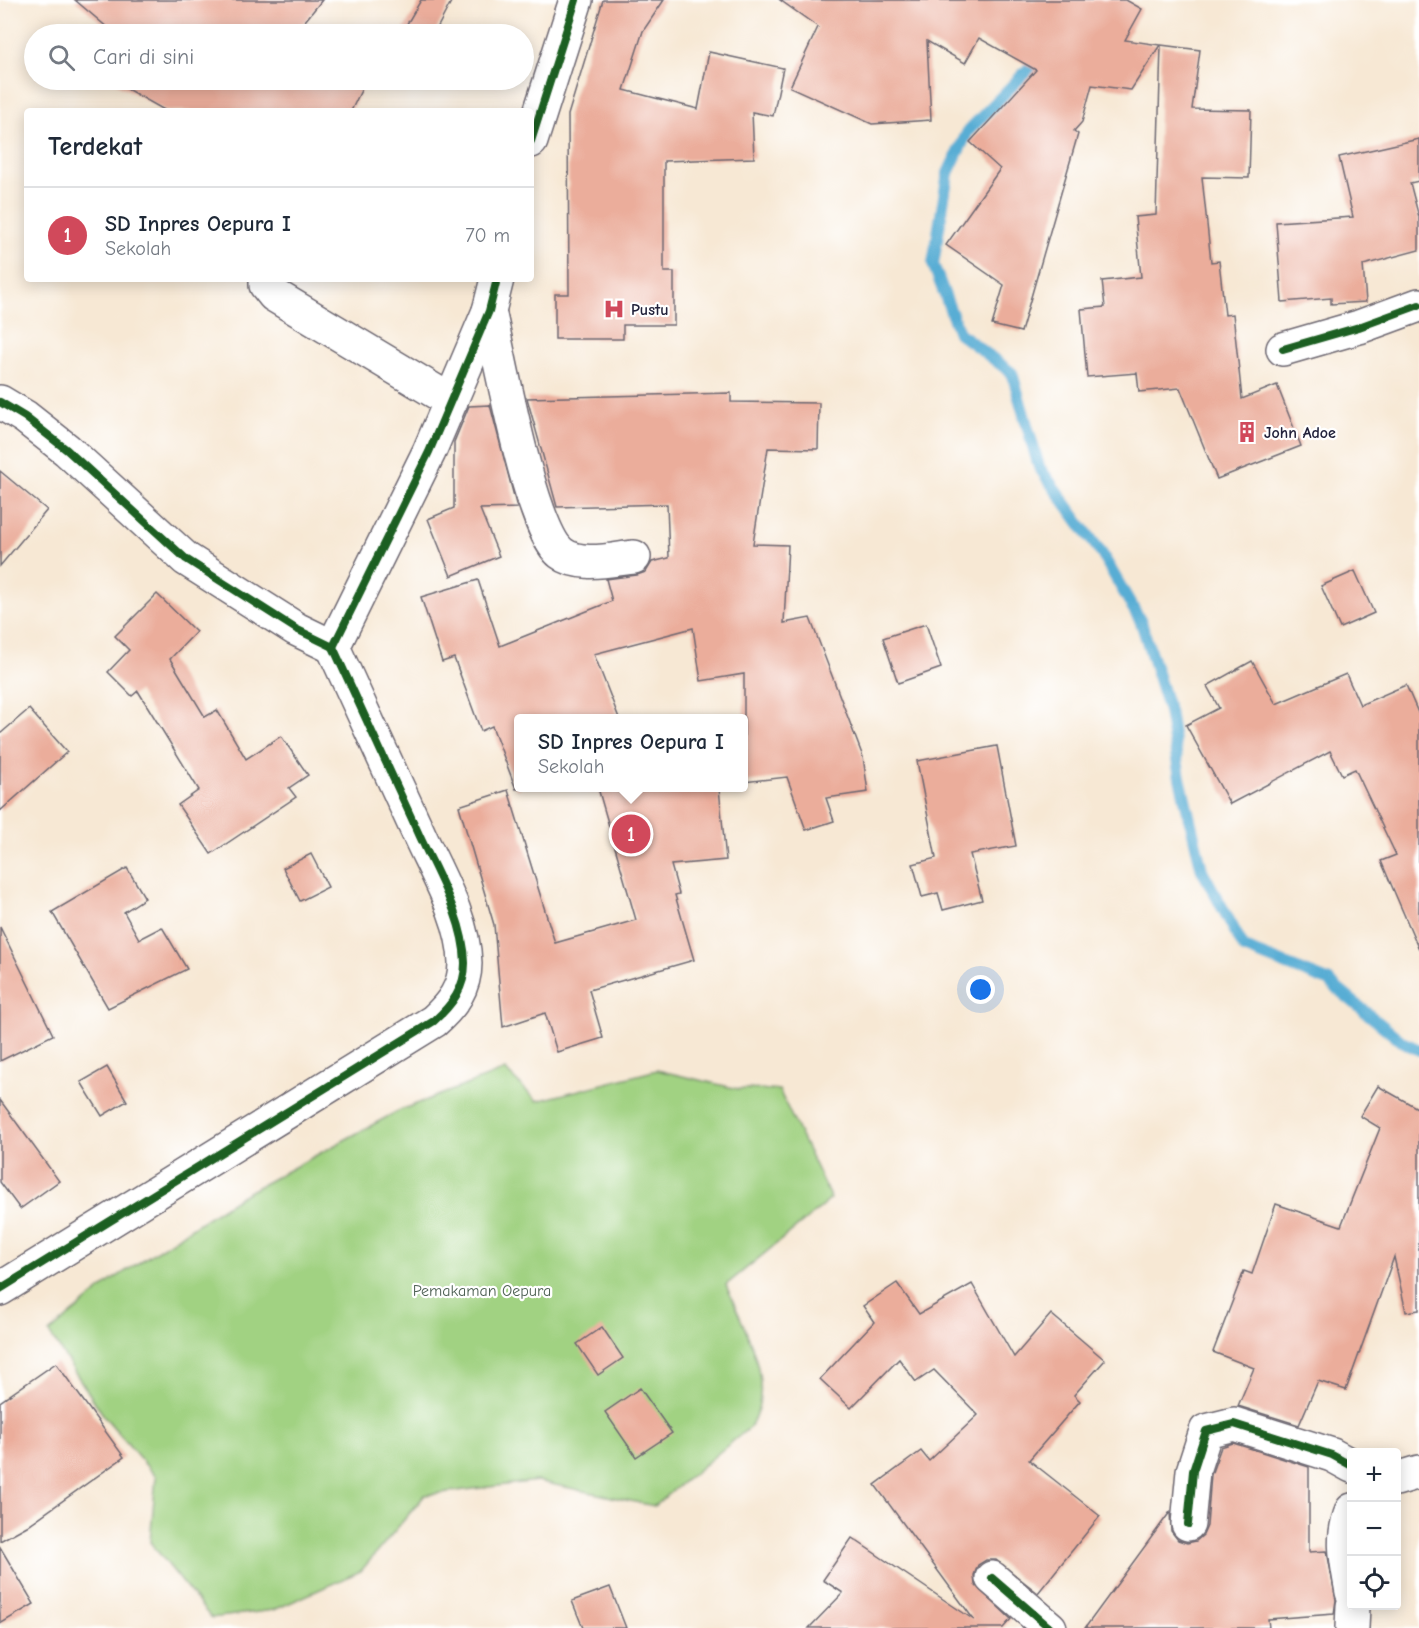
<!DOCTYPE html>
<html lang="id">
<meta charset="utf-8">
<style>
:root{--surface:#fff;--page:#f2f2f3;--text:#1f2937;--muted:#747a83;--line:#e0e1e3;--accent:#d1495b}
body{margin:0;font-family:"Comic Neue",sans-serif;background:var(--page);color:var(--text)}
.controls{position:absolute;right:18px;bottom:18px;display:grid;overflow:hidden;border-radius:6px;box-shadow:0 3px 15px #0003}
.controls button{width:54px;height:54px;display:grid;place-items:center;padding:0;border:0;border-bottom:2px solid var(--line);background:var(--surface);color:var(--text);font:30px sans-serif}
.you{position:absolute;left:981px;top:990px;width:21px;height:21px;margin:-15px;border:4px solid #fff;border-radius:50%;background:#1a73e8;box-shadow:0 0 0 9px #1a73e833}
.badge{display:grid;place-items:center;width:39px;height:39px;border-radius:50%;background:var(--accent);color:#fff;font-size:20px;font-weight:700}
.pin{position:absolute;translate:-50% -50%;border:3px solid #fff;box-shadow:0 2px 6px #0006}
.popup{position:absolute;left:514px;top:714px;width:234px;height:78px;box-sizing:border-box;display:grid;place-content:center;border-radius:6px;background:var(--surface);filter:drop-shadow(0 2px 4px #0005);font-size:20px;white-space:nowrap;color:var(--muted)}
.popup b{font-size:22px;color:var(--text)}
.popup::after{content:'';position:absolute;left:50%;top:100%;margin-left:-12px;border:12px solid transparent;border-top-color:var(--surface)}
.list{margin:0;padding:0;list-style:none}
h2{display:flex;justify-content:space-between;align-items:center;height:78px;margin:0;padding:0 24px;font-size:26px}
h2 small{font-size:20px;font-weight:400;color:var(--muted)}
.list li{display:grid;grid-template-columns:39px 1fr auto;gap:18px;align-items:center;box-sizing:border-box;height:96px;padding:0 24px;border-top:2px solid var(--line)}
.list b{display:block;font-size:22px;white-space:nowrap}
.list p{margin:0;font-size:20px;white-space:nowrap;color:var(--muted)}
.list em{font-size:20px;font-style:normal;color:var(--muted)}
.icon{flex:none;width:33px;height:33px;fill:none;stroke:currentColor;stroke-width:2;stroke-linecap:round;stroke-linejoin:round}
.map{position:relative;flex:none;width:1419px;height:1628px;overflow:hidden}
.search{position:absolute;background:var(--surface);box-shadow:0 3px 15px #0003;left:24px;top:24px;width:510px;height:66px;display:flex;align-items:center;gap:15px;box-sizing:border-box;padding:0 21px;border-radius:33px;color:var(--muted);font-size:22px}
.panel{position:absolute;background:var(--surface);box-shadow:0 3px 15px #0003;left:24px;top:108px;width:510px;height:174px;border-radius:6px}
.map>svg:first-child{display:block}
.green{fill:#a1d282;stroke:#627a5e;stroke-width:1.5}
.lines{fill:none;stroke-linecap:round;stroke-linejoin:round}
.stream{stroke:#58add4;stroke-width:12}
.building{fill:#ebad9b}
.minor-casing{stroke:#6d6771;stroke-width:36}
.minor{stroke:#fff;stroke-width:33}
.cycleway-casing{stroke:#fff;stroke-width:11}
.cycleway{stroke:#1b5e20;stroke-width:8}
.labels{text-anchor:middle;stroke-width:4.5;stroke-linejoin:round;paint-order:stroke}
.poi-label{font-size:16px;font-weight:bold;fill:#22223b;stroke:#fff;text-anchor:start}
.park-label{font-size:16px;fill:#4e6054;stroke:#fff}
</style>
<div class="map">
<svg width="1419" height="1628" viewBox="0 0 1419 1628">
<rect width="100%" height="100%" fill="#fff"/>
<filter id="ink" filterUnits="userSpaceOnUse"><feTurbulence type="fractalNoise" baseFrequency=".0167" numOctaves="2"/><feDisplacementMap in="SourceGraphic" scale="12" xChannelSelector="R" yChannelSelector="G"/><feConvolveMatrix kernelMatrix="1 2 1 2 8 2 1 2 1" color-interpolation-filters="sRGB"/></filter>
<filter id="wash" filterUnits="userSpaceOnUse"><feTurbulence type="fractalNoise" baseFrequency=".008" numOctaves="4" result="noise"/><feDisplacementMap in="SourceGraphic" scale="24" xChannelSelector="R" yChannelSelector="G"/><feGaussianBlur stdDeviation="1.35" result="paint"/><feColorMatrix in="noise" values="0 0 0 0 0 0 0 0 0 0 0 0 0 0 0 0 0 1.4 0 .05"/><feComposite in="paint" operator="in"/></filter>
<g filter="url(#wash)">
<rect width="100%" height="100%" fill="#f7e8d4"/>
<path class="green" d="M505,1070L537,1101L657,1070L738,1089L779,1090L831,1199L726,1285C743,1327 778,1384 750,1427L654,1506L537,1481L425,1495L361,1571L274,1610L211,1618L150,1542L156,1477L104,1416L49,1333L112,1280L239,1197L398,1111Z"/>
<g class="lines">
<polyline class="stream" points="1041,56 968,131 948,173 933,264 959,333 1012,373 1039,467 1102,554 1141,622 1169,711 1180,778 1202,870 1244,948 1328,981 1401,1041 1419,1050"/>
</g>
<g id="blocks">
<g class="building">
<polygon points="75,0 322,0 297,31 304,34 115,34"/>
<polygon points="421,0 452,0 434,34 401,34"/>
<polygon points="603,0 664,0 643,31 624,90 698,109 709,52 783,68 773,116 752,112 754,158 664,161 664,272 674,272 674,325 623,325 623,339 555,339 555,294 569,294 568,115"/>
<polygon points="780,0 1126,0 1142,9 1125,40 1160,45 1131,90 1092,85 1082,122 1074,131 1078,134 1021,332 992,325 1004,285 946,245 1000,169 970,142 1036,70 979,38 965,63 927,41 931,120 872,124 790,87 818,27"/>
<polygon points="1161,45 1200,50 1192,109 1251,110 1249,178 1202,177 1211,262 1219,261 1225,315 1233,314 1242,399 1277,385 1301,446 1217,479 1180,388 1139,392 1137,373 1087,377 1081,309 1105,307 1102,281 1141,277 1135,217 1156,215"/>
<polygon points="111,80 366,80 351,111 166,111"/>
<polygon points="1419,139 1419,181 1410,183 1419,217 1419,250 1363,265 1366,302 1331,304 1331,298 1282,302 1276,222 1353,217 1339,157"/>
<polygon points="731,393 731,402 819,403 818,449 768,448 753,544 788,545 784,623 810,618 863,757 868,792 826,798 834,821 806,830 787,777 744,782 744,674 701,681 693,628 594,654 619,718 519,718 519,789 516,789 492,726 481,731 454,658 442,662 421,597 478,580 500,646 612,601 606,579 637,575 646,572 652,562 669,558 667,504 557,507 527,398"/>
<polygon points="490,405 517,508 480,509 499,556 451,576 428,519 454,508 454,442 469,406"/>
<polygon points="0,471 47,510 0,566"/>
<polygon points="1355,571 1374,613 1340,628 1321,586"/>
<polygon points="157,594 196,632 170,659 205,717 217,710 246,759 281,736 308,775 289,788 296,797 211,854 178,805 199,790 138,691 132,696 108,672 129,650 115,636"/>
<polygon points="926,624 941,668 898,683 883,638"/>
<polygon points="1252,661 1276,704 1346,674 1360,705 1406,685 1419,715 1419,949 1381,861 1396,855 1355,769 1342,775 1330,751 1230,804 1186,725 1219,708 1207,686"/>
<polygon points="29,709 67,752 0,811 0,734"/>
<polygon points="997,746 1016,846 970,854 982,900 943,910 938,893 922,897 913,864 936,858 917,761"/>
<polygon points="598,788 719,788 726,860 671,865 679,894 675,895 694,960 589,990 603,1038 557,1052 545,1013 503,1027 494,925 459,806 508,790 555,943 636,920"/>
<polygon points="311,854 328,887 300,901 283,868"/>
<polygon points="127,868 145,898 124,912 139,939 162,927 187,969 108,1008 52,912"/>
<polygon points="0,927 53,1035 0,1061"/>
<polygon points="107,1067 127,1101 102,1116 81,1082"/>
<polygon points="1378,1086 1419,1109 1419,1310 1406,1312 1394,1257 1346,1390 1318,1381 1299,1425 1238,1406 1254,1368 1213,1352 1244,1271 1252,1274 1276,1204 1341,1226 1380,1128 1360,1116"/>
<polygon points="0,1100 59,1181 20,1209 0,1182"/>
<polygon points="897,1283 919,1314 972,1284 1014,1357 1051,1314 1105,1360 1074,1395 1080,1401 1029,1460 1100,1516 1038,1593 996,1560 986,1560 978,1565 974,1575 975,1585 1011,1619 1003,1628 809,1628 843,1593 823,1580 852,1538 974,1620 875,1485 921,1451 929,1461 978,1415 934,1370 916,1382 899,1359 851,1408 820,1379 874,1322 863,1306"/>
<polygon points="602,1327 623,1358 598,1375 577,1344"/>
<polygon points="56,1363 124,1457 27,1526 0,1541 0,1402"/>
<polygon points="640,1388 672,1433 636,1457 605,1412"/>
<polygon points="1233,1443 1309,1467 1309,1552 1327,1551 1336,1600 1334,1614 1268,1619 1269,1628 1085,1628 1170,1512 1171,1531 1178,1540 1187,1543 1196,1541 1203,1535 1207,1526 1211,1475 1221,1447"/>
<polygon points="0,1547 34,1604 0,1624"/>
<polygon points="610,1587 626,1628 583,1628 572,1601"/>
</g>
</g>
</g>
<g filter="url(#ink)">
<use href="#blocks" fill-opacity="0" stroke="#6d6771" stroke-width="1.5"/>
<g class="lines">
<defs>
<g id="minor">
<polyline points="531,141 576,0"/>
<polyline points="266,279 266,285 274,295 451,401"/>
<path d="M489,311C500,357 530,529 561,553C580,568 613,559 634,557"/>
<polyline points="1283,349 1359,327 1419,305"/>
<polyline points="0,402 25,417 67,450 186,559 296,629 333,647"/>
<path d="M0,1289L434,1021C452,1005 465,988 465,963C464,917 435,871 417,830C389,769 361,708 333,647L429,452L489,311L497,279"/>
<polyline points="1396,1479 1419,1472"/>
<path d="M1352,1510C1340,1538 1347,1563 1352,1592"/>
<polyline points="1188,1524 1193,1471 1206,1431 1234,1424 1332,1455 1352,1466"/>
<polyline points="992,1578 1050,1628"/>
<polyline points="1352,1628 1353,1606"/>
</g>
</defs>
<use href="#minor" class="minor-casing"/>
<use href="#minor" class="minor"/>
<defs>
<g id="cycleway">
<polyline points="531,141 576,0"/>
<polyline points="1283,349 1359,327 1419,305"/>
<polyline points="0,402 25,417 67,450 186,559 296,629 333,647"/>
<path d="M0,1289L434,1021C452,1005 465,988 465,963C464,917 435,871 417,830C389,769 361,708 333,647L429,452L489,311L497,279"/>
<polyline points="1188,1524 1193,1471 1206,1431 1234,1424 1332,1455 1352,1466"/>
<polyline points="992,1578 1050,1628"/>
</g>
</defs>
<use href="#cycleway" class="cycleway-casing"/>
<use href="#cycleway" class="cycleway"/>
</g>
</g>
<defs>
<symbol id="hospital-bare" viewBox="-9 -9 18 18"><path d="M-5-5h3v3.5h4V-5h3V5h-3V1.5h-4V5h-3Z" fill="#d1495b" stroke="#fff" stroke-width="2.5" paint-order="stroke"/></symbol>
<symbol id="building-bare" viewBox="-9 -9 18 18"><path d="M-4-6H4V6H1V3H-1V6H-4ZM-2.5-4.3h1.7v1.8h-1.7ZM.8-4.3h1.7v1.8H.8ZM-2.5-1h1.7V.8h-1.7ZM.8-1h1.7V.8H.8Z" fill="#d1495b" stroke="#fff" stroke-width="2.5" paint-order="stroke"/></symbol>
</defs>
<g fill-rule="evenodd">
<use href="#hospital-bare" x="599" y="294" width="30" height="30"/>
<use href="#building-bare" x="1232" y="417" width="30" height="30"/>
</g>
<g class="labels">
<g class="poi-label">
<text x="631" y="315">Pustu</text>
<text x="1264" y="438">John Adoe</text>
</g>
<g class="park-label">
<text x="482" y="1296">Pemakaman Oepura</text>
</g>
</g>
</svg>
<div class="controls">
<button>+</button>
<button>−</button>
<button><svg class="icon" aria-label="locate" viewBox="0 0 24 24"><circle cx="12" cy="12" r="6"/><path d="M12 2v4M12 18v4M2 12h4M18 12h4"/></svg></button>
</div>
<div class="you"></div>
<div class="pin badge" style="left:631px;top:834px">1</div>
<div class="popup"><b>SD Inpres Oepura I</b>Sekolah</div>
<div class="search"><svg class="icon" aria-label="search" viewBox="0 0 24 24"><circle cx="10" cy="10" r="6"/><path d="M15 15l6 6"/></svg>Cari di sini</div>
<section class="panel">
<h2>Terdekat<small></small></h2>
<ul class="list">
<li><span class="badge">1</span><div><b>SD Inpres Oepura I</b><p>Sekolah</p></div><em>70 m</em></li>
</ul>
</section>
</div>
